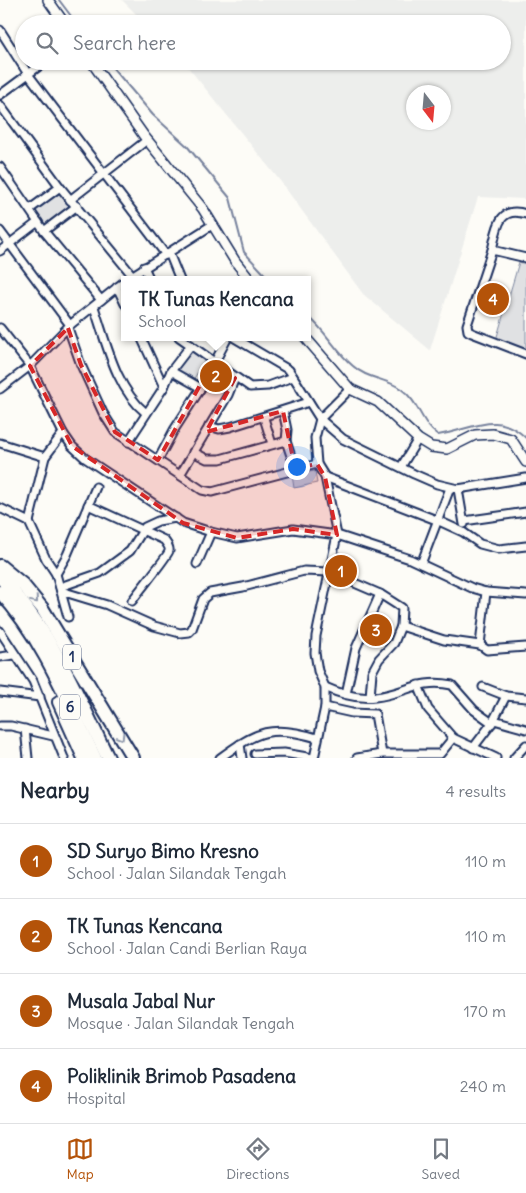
<!DOCTYPE html>
<meta charset="utf-8">
<style>
:root{--surface:#fff;--page:#f2f2f3;--text:#1f2937;--muted:#747a83;--line:#e0e1e3;--accent:#b45309}
body{margin:0;font-family:Delius,sans-serif;background:var(--page);color:var(--text)}
.compass{position:absolute;left:406px;top:85px;width:45px;height:45px;border-radius:50%;background:var(--surface);box-shadow:0 1px 4px #0004;rotate:164deg}
.you{position:absolute;left:296px;top:466px;width:18px;height:18px;margin:-12px;border:4px solid #fff;border-radius:50%;background:#1a73e8;box-shadow:0 0 0 8px #1a73e833}
.badge{display:grid;place-items:center;width:32px;height:32px;border-radius:50%;background:var(--accent);color:#fff;font-size:16px;font-weight:700}
.pin{position:absolute;translate:-50% -50%;border:2px solid #fff;box-shadow:0 1px 5px #0006}
.popup{position:absolute;left:121px;top:276px;width:190px;height:65px;box-sizing:border-box;display:grid;place-content:center;border-radius:0px;background:var(--surface);filter:drop-shadow(0 1px 4px #0005);font-size:16px;white-space:nowrap;color:var(--muted)}
.popup b{font-size:19px;color:var(--text)}
.popup::after{content:'';position:absolute;left:50%;top:100%;margin-left:-10px;border:10px solid transparent;border-top-color:var(--surface)}
.list{margin:0;padding:0;list-style:none}
h2{display:flex;justify-content:space-between;align-items:center;height:65px;margin:0;padding:0 20px;font-size:21px}
h2 small{font-size:16px;font-weight:400;color:var(--muted)}
.list li{display:grid;grid-template-columns:32px 1fr auto;gap:15px;align-items:center;box-sizing:border-box;height:75px;padding:0 20px;border-top:1px solid var(--line)}
.list b{display:block;font-size:19px;white-space:nowrap}
.list p{margin:0;font-size:16px;white-space:nowrap;color:var(--muted)}
.list em{font-size:16px;font-style:normal;color:var(--muted)}
.icon{flex:none;width:28px;height:28px;fill:none;stroke:currentColor;stroke-width:2;stroke-linecap:round;stroke-linejoin:round}
.map{position:relative;flex:none;width:526px;height:758px;overflow:hidden}
.search{position:absolute;background:var(--surface);box-shadow:0 1px 4px #0004;left:15px;right:15px;top:15px;height:55px;display:flex;align-items:center;gap:12px;box-sizing:border-box;padding:0 18px;border-radius:28px;color:var(--muted);font-size:19px}
.sheet{height:365px;background:var(--surface)}
nav{display:flex;justify-content:space-around;align-items:center;box-sizing:border-box;height:70px;border-top:1px solid var(--line);background:var(--surface);font-size:14px;color:var(--muted)}
nav a{display:grid;justify-items:center;gap:2px}
nav .on{color:var(--accent)}
.map>svg:first-child{display:block}
.built{fill:#edeeec;fill-rule:evenodd}
.green{fill:#e0e1e3;stroke:#7e88a0}
.lines{fill:none;stroke-linecap:round;stroke-linejoin:round}
.stream{stroke:#76819c;stroke-width:2}
.minor-casing{stroke:#1b2f5e;stroke-width:11}
.tertiary-casing{stroke:#1b2f5e;stroke-width:12}
.motorway-casing{stroke:#1b2f5e;stroke-width:16}
.minor{stroke:#fdfcf7;stroke-width:7}
.tertiary{stroke:#fdfcf7;stroke-width:9}
.motorway{stroke:#fdfcf7;stroke-width:12}
.oneway{stroke:#8c96aa}
.marked{fill:#d62828;fill-opacity:0.2;stroke:#d62828;stroke-width:4;stroke-dasharray:10 6;stroke-linejoin:round}
.labels{text-anchor:middle;stroke-width:4;stroke-linejoin:round;paint-order:stroke}
.shield{fill:#fdfcf7;stroke:#5f6c8c;stroke-width:1}
.shield-label{font-size:15px;font-weight:bold;fill:#1b2f5e}
</style>
<div class="map">
<svg width="526" height="758" viewBox="0 0 526 758">
<rect width="100%" height="100%" fill="#fdfcf7"/>
<filter id="ink" filterUnits="userSpaceOnUse"><feTurbulence type="fractalNoise" baseFrequency=".02" numOctaves="2"/><feDisplacementMap in="SourceGraphic" scale="10" xChannelSelector="R" yChannelSelector="G"/><feConvolveMatrix kernelMatrix="1 2 1 2 8 2 1 2 1" color-interpolation-filters="sRGB"/></filter>
<g filter="url(#ink)">
<path class="built" d="M122,0H526V199L478,197L430,350L363,294L281,182L183,61H502V24H146ZM414,92H444V122H414Z"/>
<g class="green">
<polygon points="59,191 71,207 46,226 34,209"/>
<polygon points="519,262 526,264 526,349 496,340"/>
<polygon points="189,350 205,360 192,382 175,373"/>
<polygon points="315,471 317,483 294,488 292,475"/>
</g>
<g class="lines">
<g class="stream">
<polyline points="59,0 77,24"/>
<polyline points="107,61 153,115 187,146 230,198 244,252 270,280"/>
<path d="M307,315C325,330 336,352 353,366C367,379 386,378 401,389C419,401 421,424 438,435C472,430 497,409 526,438"/>
</g>
<defs>
<g id="minor">
<polyline points="0,30 28,74 166,255"/>
<polyline points="0,95 46,61"/>
<polyline points="0,105 60,187 132,275"/>
<polyline points="0,167 44,231 101,300"/>
<polyline points="70,200 147,140"/>
<polyline points="30,209 60,187"/>
<polyline points="0,231 70,325"/>
<polyline points="44,231 77,206"/>
<path d="M492,250C497,229 498,205 526,214"/>
<polyline points="0,251 38,222"/>
<polyline points="169,253 180,280"/>
<polyline points="526,258 492,250 467,325 468,331 472,333 526,354"/>
<polyline points="144,267 150,280"/>
<polyline points="130,277 212,225"/>
<polyline points="117,287 125,304"/>
<path d="M94,307C106,342 116,389 146,413"/>
<polyline points="0,328 30,366 63,433 72,446 85,458 183,523 211,532 237,538 293,529 337,535 410,559 472,588 486,592 526,595"/>
<polyline points="68,328 81,365 103,413 115,432 202,490 212,492 317,464"/>
<polyline points="141,337 164,387"/>
<polyline points="179,337 250,387 268,386 293,377"/>
<polyline points="233,337 289,370 320,419 343,439 414,474 437,484 458,489 526,478"/>
<polyline points="171,371 201,388"/>
<polyline points="0,389 30,366 70,325 125,281"/>
<polyline points="283,411 287,430 286,441 295,468"/>
<polyline points="264,418 272,444"/>
<polyline points="209,426 219,429 230,427 309,402"/>
<polyline points="128,442 164,387 171,371 191,345"/>
<polyline points="0,443 45,457"/>
<polyline points="193,452 207,459 220,459 286,441"/>
<polyline points="158,460 174,430 201,388 228,337"/>
<polyline points="401,467 418,439"/>
<polyline points="180,475 228,395 235,378"/>
<polyline points="325,477 439,521 463,532 480,544 499,549 526,546"/>
<polyline points="458,489 464,524"/>
<path d="M88,505L164,540C166,543 170,547 169,551C168,556 138,592 132,601"/>
<polyline points="0,508 29,522 46,559 56,574 68,617"/>
<polyline points="464,521 526,512"/>
<polyline points="29,522 45,457 63,433"/>
<polyline points="197,564 211,532"/>
<polyline points="421,564 450,488"/>
<polyline points="56,574 67,555 96,487"/>
<polyline points="60,587 100,573 130,551 145,527 158,521 176,518"/>
<polyline points="61,591 107,605 154,626 180,633 189,632 192,629 203,599 210,593 243,587 304,571 329,572 380,594 402,608 401,626 394,643 379,659 372,672 370,697"/>
<polyline points="401,626 444,640 480,645 487,650 526,647"/>
<polyline points="0,631 33,681 64,758"/>
<polyline points="480,645 486,592"/>
<polyline points="0,657 14,655"/>
<polyline points="418,685 428,709 453,738 496,758"/>
<path d="M325,687C340,694 359,699 375,697C405,694 419,678 452,685L474,710L492,723"/>
<polyline points="483,687 506,696 526,698"/>
<polyline points="0,692 40,697"/>
<polyline points="346,694 356,648 380,594"/>
<polyline points="325,707 352,713 375,714 382,754"/>
<polyline points="494,720 526,729"/>
<polyline points="0,726 11,726 53,736"/>
<polyline points="25,729 28,758"/>
<polyline points="240,744 242,758"/>
<polyline points="473,748 492,723 506,696"/>
<polyline points="255,754 284,753 313,758"/>
<path d="M220,758C257,731 272,724 317,738"/>
<polyline points="314,758 325,707 325,687 318,671 315,653 316,636 337,535 325,477 317,464 315,438 320,419 350,389"/>
<polyline points="357,758 382,754 440,754 453,738"/>
<polyline points="514,758 526,745"/>
</g>
<g id="tertiary">
<polyline points="48,0 65,24"/>
<polyline points="91,61 144,136 203,209 235,261 250,280"/>
<polyline points="305,337 350,389 378,402 418,439 431,447 447,449 475,435 493,434 511,439 526,462"/>
</g>
<g id="motorway">
<polyline points="0,566 23,585 42,608 133,758"/>
<path d="M0,577C50,628 77,695 108,758"/>
<path d="M0,592C43,638 68,702 95,758"/>
<polyline points="59,702 84,758"/>
</g>
</defs>
<use href="#minor" class="minor-casing"/>
<use href="#tertiary" class="tertiary-casing"/>
<use href="#motorway" class="motorway-casing"/>
<use href="#minor" class="minor"/>
<use href="#tertiary" class="tertiary"/>
<use href="#motorway" class="motorway"/>
</g>
<defs><path id="oneway-chevron" d="M-2-3.5L2.5 0L-2 3.5" fill="none" stroke-width="1.6" stroke-linecap="round" stroke-linejoin="round" transform="scale(1.25)"/></defs>
<g class="oneway">
<use href="#oneway-chevron" transform="translate(35 600) rotate(50)"/>
<use href="#oneway-chevron" transform="translate(121 737) rotate(59)"/>
</g>
</g>
<path class="marked" d="M68,328L81,365L115,432L158,460L213,362L235,378L206,432L283,411L295,468L317,464L325,477L337,535L293,529L237,538L183,523L72,446L30,366Z"/>
<g class="labels">
<g class="shield">
<rect x="63" y="644.5" width="18" height="25" rx="4"/>
<rect x="60" y="694.5" width="20" height="25" rx="4"/>
</g>
<g class="shield-label">
<text x="72" y="662">1</text>
<text x="70" y="712">6</text>
</g>
</g>
</svg>
<svg class="compass" viewBox="-18 -18 36 36"><path d="M0-13l5 13h-10z" fill="#e53935"/><path d="M0 13l5-13h-10z" fill="#747a83"/></svg>
<div class="you"></div>
<div class="pin badge" style="left:341px;top:571px">1</div>
<div class="pin badge" style="left:216px;top:376px">2</div>
<div class="popup"><b>TK Tunas Kencana</b>School</div>
<div class="pin badge" style="left:376px;top:630px">3</div>
<div class="pin badge" style="left:493px;top:299px">4</div>
<div class="search"><svg class="icon" aria-label="search" viewBox="0 0 24 24"><circle cx="10" cy="10" r="6"/><path d="M15 15l6 6"/></svg>Search here</div>
</div>
<section class="sheet">
<h2>Nearby<small>4 results</small></h2>
<ul class="list">
<li><span class="badge">1</span><div><b>SD Suryo Bimo Kresno</b><p>School · Jalan Silandak Tengah</p></div><em>110 m</em></li>
<li><span class="badge">2</span><div><b>TK Tunas Kencana</b><p>School · Jalan Candi Berlian Raya</p></div><em>110 m</em></li>
<li><span class="badge">3</span><div><b>Musala Jabal Nur</b><p>Mosque · Jalan Silandak Tengah</p></div><em>170 m</em></li>
<li><span class="badge">4</span><div><b>Poliklinik Brimob Pasadena</b><p>Hospital</p></div><em>240 m</em></li>
</ul>
</section>
<nav>
<a class="on"><svg class="icon" aria-label="map" viewBox="0 0 24 24"><path d="M3 6l6-2 6 2 6-2v14l-6 2-6-2-6 2zM9 4v14M15 6v14"/></svg>Map</a>
<a><svg class="icon" aria-label="directions" viewBox="0 0 24 24"><path d="M12 3l9 9-9 9-9-9zM9 14v-3h6M13 9l2 2-2 2"/></svg>Directions</a>
<a><svg class="icon" aria-label="saved" viewBox="0 0 24 24"><path d="M7 4h10v16l-5-4-5 4z"/></svg>Saved</a>
</nav>
